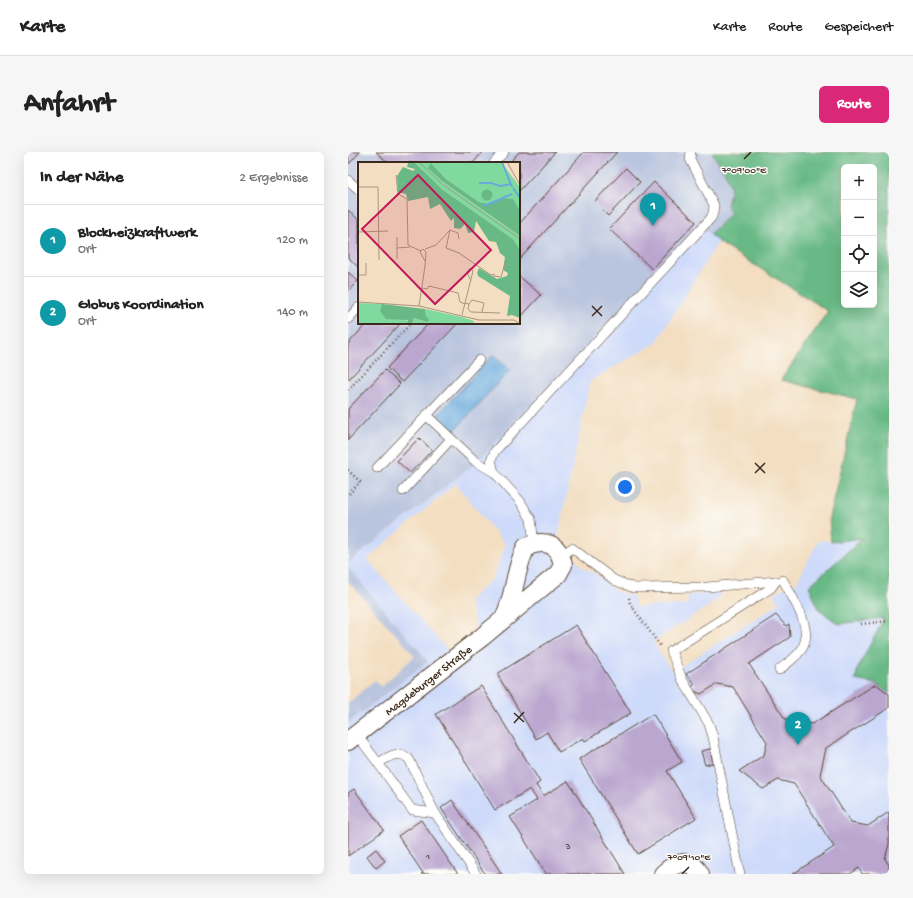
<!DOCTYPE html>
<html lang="de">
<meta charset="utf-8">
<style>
:root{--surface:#fff;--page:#f6f6f6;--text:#222;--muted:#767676;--line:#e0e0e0;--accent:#db2777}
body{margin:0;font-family:"Gochi Hand",sans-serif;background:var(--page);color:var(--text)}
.controls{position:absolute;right:12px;top:12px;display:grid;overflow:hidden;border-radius:6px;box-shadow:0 4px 16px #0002}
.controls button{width:36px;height:36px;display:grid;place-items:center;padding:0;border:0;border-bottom:1px solid var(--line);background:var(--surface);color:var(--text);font:20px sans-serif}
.you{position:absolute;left:277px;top:335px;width:14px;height:14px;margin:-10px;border:3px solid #fff;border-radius:50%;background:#1a73e8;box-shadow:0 0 0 6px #1a73e833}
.badge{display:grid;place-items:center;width:26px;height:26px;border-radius:50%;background:var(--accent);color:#fff;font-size:13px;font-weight:700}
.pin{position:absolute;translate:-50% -33px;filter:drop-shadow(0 1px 2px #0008)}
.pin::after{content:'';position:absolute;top:21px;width:14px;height:12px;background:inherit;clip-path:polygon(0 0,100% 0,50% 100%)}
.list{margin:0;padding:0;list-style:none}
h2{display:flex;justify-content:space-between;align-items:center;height:52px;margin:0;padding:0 16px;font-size:17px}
h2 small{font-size:13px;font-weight:400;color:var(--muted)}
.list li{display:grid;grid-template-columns:26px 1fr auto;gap:12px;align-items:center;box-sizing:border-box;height:72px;padding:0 16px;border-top:1px solid var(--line)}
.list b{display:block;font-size:15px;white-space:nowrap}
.list p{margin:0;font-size:13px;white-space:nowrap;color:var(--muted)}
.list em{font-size:13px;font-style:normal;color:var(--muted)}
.icon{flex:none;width:22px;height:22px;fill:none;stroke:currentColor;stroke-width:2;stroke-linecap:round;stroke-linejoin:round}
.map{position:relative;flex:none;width:541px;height:722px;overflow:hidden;border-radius:6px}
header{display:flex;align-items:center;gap:24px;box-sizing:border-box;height:56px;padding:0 20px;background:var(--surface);border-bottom:1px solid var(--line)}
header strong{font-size:19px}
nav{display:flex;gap:22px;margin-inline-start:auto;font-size:14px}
.intro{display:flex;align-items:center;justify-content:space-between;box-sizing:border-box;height:96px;padding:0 24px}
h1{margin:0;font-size:28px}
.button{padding:10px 18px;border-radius:6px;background:var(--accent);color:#fff;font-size:14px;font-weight:700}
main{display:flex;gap:24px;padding:0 24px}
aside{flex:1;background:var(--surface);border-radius:6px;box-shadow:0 4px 16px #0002}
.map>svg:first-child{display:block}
.built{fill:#cedafa;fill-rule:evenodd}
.industrial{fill:#b9c4de;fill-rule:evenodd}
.forest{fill:#68b985;stroke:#527252;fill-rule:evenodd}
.water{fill:#69aadd;stroke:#526a7e}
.building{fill:#baa6cf}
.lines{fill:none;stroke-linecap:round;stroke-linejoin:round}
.lane-casing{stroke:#574536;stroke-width:10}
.street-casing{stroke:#574536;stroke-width:20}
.path{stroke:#574536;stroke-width:2.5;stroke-dasharray:1 3;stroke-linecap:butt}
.lane{stroke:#fff;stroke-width:9}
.street{stroke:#fff;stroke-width:18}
.ticks{fill:none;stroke:#3b2a1e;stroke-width:1.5}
.labels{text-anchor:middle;stroke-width:3;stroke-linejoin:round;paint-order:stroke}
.number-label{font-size:10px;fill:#5b494a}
.street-label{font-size:12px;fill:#3b2a1e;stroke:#fdfcf7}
.inset-river{fill:none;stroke:#69aadd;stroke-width:2}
.inset-road{fill:none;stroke:#a99680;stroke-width:1}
.view{fill:#c2185b;fill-opacity:0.15;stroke:#c2185b;stroke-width:2}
.inset-edge{fill:none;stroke:#3b2a1e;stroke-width:2}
.ticks-label{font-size:10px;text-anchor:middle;fill:#3b2a1e;stroke:#fdfcf7;stroke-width:3;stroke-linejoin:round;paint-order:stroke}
</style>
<header>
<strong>Karte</strong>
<nav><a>Karte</a><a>Route</a><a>Gespeichert</a></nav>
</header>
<div class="intro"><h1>Anfahrt</h1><a class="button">Route</a></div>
<main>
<aside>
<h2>In der Nähe<small>2 Ergebnisse</small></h2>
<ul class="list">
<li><span class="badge" style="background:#0f9aa8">1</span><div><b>Blockheizkraftwerk</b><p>Ort</p></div><em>120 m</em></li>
<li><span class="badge" style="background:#0f9aa8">2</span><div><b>Globus Koordination</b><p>Ort</p></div><em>140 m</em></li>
</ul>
</aside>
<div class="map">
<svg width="541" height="722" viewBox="0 0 541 722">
<rect width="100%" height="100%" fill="#fdfcf7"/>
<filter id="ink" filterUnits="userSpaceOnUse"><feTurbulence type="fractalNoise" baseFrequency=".025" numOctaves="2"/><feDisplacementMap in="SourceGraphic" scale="8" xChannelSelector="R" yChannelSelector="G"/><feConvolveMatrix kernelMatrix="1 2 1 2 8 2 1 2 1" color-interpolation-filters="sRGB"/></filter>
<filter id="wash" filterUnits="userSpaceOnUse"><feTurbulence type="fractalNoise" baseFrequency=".012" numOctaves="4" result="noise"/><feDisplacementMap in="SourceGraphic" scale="16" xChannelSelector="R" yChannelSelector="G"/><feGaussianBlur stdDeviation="0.9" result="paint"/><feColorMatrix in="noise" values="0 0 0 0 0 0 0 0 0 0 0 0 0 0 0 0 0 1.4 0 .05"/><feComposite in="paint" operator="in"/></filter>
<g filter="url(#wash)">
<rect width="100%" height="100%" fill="#f3dec1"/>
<path class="built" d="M446,0H541V321L490,472L536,466L510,516L507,528L528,532L541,542V722H0V571L80,509L0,415V411L129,310L352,73L362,81ZM496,15H526V153H496ZM370,90L480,159L433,228L509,247L481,365L483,389H470L449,430L425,441L432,451L324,520L305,490L371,447L372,440L340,443L339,453L288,455L285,444L267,439L250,423L234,415L210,385L242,229L308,191ZM108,331L157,393L145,426L121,448L129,480L103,502L19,407Z"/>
<g class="industrial">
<path d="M0,0H446L362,82L352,73L129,310L0,411ZM11,11H171V171H11Z"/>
<polygon points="0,415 80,509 0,571 0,548 2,550 27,528 33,535 67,504 0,429"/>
</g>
<path class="forest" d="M364,0H541V542L528,532L507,528L510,516L536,466L490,472L471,457L461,434L515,386L483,390L481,365L509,247L433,228L480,159L370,90L362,82L383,61L379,54L383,36L378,22ZM496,15H526V153H496Z"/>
<polygon class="water" points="145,203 162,218 105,280 88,265"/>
<g id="blocks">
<g class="building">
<polygon points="0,0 12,0 1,12"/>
<polygon points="28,0 135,0 125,11 41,11"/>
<polygon points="171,0 207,0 171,39 171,11 161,11"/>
<polygon points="236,0 269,0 171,108 171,72"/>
<polygon points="278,16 292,30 260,64 246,50"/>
<polygon points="306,30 348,70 304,117 261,77"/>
<polygon points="0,58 11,68 11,116 0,105"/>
<polygon points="0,120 10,129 0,139"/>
<polygon points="172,125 193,143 171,167 171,126"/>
<polygon points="19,171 53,171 0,228 0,192"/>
<polygon points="81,171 110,171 54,230 39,216"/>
<polygon points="37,218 52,232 0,288 0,257"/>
<polygon points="71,286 84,298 62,321 49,309"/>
<polygon points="428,463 438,474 441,472 442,485 401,512 437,567 464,572 528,532 541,542 541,556 478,596 472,623 503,671 520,674 541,660 541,692 537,707 541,713 541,722 514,722 511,716 502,722 445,722 486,695 446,632 430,628 415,637 391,619 416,603 419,590 385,535 369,532 353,542 341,537 347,532 338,522"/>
<polygon points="228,473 283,561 237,589 235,586 211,600 199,580 188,587 149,522"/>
<polygon points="133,534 192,630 188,633 195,644 220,629 277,722 198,722 162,665 189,648 182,637 147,658 88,562"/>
<polygon points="305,562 334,610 319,619 348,666 290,702 231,607"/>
<polygon points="362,597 365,611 357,613 353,599"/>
<polygon points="6,637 36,678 0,704 0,641"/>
<polygon points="104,648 154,722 137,722 93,656"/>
<polygon points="73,668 110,722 73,722 75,721 50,684"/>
<polygon points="28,697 37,709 28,716 19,704"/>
</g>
</g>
</g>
<g filter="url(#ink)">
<use href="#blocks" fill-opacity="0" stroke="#574536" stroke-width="1"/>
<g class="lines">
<defs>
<g id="lane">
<polyline points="146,11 156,0"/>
<polyline points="0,28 11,38"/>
<polyline points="0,167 11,155"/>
<polyline points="78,263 127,309 146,320"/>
<polyline points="29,316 131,208"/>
<polyline points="55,339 103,287"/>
<polyline points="186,392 183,367 172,349 146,320 143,308 147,299 363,66 365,61 366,53 342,7 343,0"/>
<polyline points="213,403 224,396 266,428 286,436 359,435 428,429"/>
<path d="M431,518C438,512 451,504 455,495C465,475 444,445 435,428"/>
<path d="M9,583L30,611C41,605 50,597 61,607L87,661L128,722"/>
<polyline points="30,611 64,658 87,661"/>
<polyline points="392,722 365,585 361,572 334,527 323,499 423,436 428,429"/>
</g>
<g id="street">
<path d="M0,589L134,485L210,422L215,413C211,392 198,386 178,395C166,419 168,440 157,464"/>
<path d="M315,722C327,710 342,705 352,722"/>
</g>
</defs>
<use href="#lane" class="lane-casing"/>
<use href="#street" class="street-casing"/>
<g class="path">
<polyline points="0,238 63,171"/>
<polyline points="0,318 12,330 0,343"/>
<polyline points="281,446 282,452 313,495"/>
<polyline points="513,472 541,469"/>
</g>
<use href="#lane" class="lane"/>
<use href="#street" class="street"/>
</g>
</g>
<path class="ticks" d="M396,7L403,0M244,154L254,164M244,164L254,154M407,311L417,321M407,321L417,311M166,561L176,570M166,571L176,560M334,722L341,715"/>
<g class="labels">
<g class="number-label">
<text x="220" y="697">3</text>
<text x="80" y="707">1</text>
</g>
<g class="street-label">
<text transform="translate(80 528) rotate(-38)" y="4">Magdeburger Straße</text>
</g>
</g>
<g transform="translate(10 10)">
<rect width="162" height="162" fill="#f3dec1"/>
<path d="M56,0H143L162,25V49L144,36L132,42L121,40L88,17L73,1L84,19L162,74V88L155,77L85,28ZM0,141L24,142L51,160L49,162H0ZM67,147L104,155L116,159L115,162H54L56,156L69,160Z" fill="#80d99e"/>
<path d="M47,0H56L85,28L155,77L162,88V156L154,153L149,154L152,134L120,114L119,111L121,106L139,117L149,114L150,111L145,108L147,95L142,91L138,80L131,79L118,59L116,70L110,71L107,62L102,67L96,66V56L93,59L91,56L82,42L72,47L70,35L50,39L48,32L40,30L39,14L45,5L55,9L57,7L49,5L50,1ZM73,1L88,17L121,40L132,42L144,36L155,37L162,49V74L84,19L70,6ZM123.5 33a5.5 5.5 0 1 1 11 0a5.5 5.5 0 1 1-11 0ZM24,142L67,147L68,154L71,158L69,160L56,156L54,162H49L50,158L28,157L22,149Z" fill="#68b985"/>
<path class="inset-river" d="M144,0L154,25M121,21H133L142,24L153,22M155,26L162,36M126,44L154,32"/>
<path class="inset-road" d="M61,0L84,22L162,77M149,0L162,23M38,13L40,32L49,37L50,83L63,89M0,25H20L21,98M92,68L88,86L101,91L133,113L137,112M92,68L100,71L101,77M0,70L30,69M39,75V97M39,86L52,85M67,87L78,83L92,68M0,113H8V101M135,114L143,115L148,98M64,126L69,127L71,124L100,131L102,140L107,142M0,140L61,144L121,158H156L162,162M107,141L111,142L110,147L113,150L142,151M111,142L114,138L126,141L124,150M61,144L67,104L68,90L65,87L62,90L67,99M104,153L115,109L112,106L109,110L113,119"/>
<path class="view" d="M60,13L133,88L77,142L4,67Z"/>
<rect width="162" height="162" class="inset-edge"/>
</g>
<g class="ticks-label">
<text x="396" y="21">7°09'00"E</text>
<text x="341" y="708">7°09'10"E</text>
</g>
</svg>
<div class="controls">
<button>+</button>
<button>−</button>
<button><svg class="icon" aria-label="locate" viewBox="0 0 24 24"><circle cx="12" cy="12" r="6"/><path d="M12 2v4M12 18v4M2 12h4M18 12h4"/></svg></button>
<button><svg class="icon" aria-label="layers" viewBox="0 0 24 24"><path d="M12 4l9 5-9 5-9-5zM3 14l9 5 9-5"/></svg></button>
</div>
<div class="you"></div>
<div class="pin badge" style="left:305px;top:74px;background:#0f9aa8">1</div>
<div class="pin badge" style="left:450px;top:593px;background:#0f9aa8">2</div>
</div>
</main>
